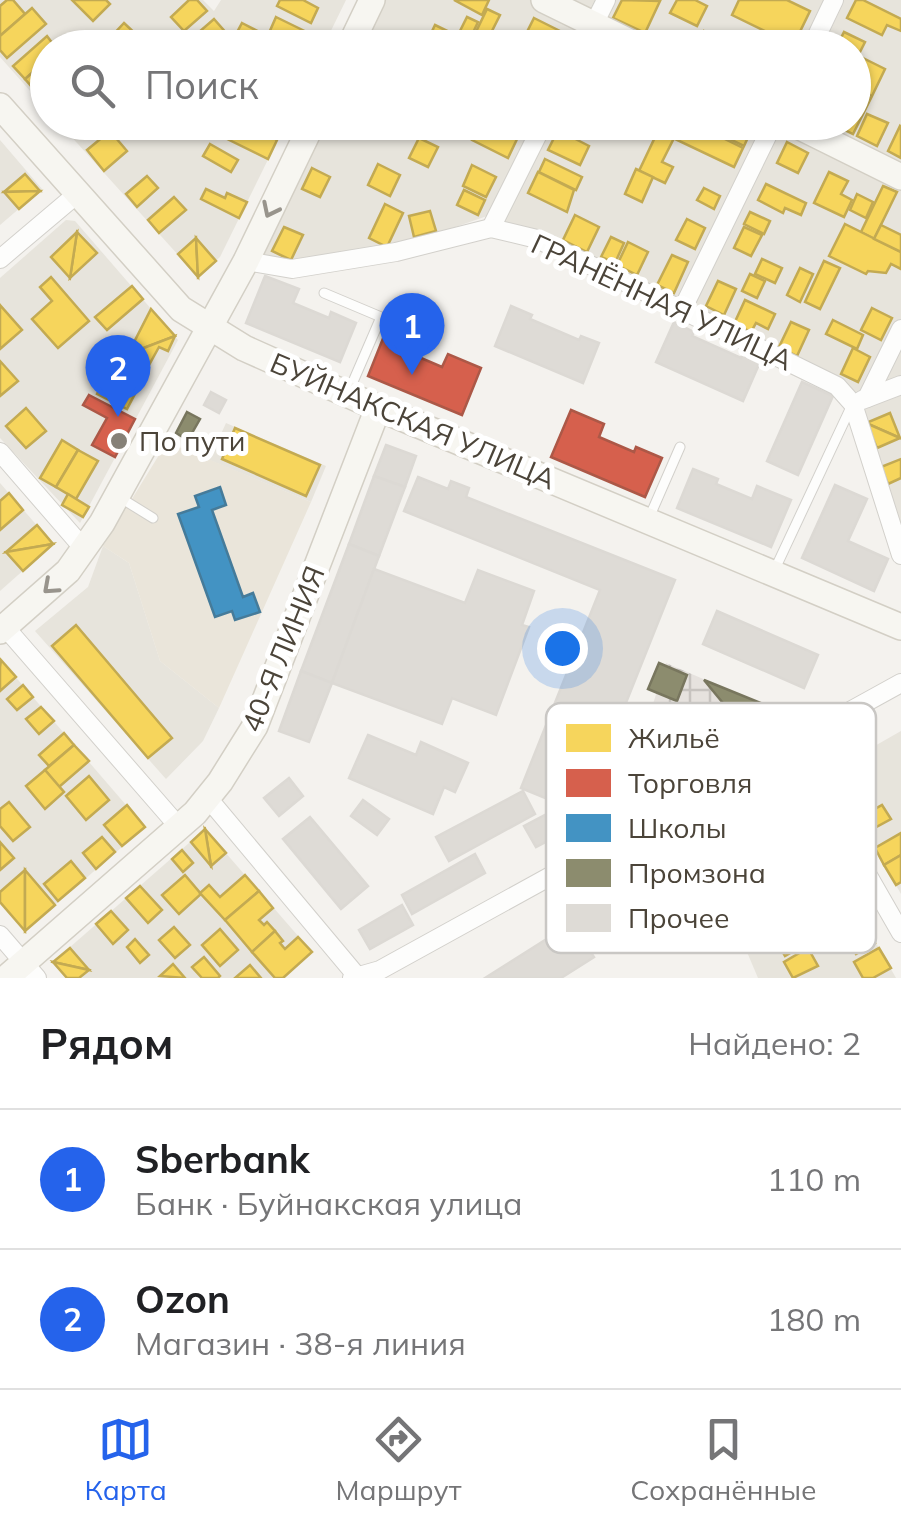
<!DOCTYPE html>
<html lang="ru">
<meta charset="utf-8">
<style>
:root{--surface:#fff;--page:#f2f2f2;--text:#202124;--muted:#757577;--line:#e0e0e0;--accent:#2563eb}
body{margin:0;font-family:Mulish,sans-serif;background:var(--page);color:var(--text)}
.you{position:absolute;left:562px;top:648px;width:35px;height:35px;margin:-25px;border:8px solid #fff;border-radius:50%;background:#1a73e8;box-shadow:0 0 0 15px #1a73e833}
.badge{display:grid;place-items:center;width:65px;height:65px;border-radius:50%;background:var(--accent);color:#fff;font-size:32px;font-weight:700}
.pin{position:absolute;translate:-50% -82px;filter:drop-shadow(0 2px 5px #0008)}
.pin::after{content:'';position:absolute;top:52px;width:35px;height:30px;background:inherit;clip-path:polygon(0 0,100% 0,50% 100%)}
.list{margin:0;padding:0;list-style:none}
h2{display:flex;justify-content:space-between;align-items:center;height:130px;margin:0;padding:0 40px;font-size:42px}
h2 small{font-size:32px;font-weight:400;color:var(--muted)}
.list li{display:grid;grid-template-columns:65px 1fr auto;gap:30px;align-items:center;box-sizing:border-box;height:140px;padding:0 40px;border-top:2px solid var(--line)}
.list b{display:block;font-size:38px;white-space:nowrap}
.list p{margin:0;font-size:32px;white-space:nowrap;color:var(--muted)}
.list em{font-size:32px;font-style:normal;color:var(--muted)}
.icon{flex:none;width:55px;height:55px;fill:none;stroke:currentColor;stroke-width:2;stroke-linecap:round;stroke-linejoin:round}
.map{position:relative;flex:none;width:901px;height:978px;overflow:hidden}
.search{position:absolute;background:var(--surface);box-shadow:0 2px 8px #0004;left:30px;right:30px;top:30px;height:110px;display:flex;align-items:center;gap:25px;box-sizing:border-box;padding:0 35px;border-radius:55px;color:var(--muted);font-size:38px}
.sheet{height:410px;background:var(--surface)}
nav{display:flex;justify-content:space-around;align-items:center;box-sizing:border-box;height:140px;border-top:2px solid var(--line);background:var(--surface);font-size:28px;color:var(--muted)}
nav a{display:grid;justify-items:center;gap:5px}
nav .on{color:var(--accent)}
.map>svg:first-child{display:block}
.residential{fill:#e7e4dc}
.industrial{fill:url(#industrial-grid)}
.education{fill:#eae5da}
.homes{fill:#f6d55c;stroke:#c3aa52;stroke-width:2.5}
.shops{fill:#d6604d;stroke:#ac5847;stroke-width:2.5}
.schools{fill:#4393c3;stroke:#457b9a;stroke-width:2.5}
.industry{fill:#8c8c6e;stroke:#78765e;stroke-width:2.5}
.building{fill:#dedbd6;stroke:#dcd9d4;stroke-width:2.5}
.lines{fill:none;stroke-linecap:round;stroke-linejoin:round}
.lane-casing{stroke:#d2d0cb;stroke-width:11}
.street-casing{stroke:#d2d0cb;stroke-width:20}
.secondary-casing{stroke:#d3cfc5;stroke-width:28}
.lane{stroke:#fdfdfc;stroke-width:9}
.street{stroke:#fdfdfc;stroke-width:18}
.secondary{stroke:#f7f6f1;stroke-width:25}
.oneway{stroke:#98948c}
.poi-dot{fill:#868178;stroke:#fff;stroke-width:4}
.labels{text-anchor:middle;stroke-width:10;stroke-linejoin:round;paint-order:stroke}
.street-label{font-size:28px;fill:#4b4439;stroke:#fff}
.poi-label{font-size:28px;fill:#4b4439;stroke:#fff;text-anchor:start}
.key{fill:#fff;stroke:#c9c7c4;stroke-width:2.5}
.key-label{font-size:28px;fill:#4b4439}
</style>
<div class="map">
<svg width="901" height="978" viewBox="0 0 901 978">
<defs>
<pattern id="industrial-grid" width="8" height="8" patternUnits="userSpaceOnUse" patternTransform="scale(2.5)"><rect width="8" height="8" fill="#e6e2de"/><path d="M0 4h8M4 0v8" fill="none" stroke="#c7c3bf"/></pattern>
</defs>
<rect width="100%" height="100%" fill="#f4f2ee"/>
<g class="residential">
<polygon points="0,0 203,0 214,11 221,0 346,0 323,47 48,48 47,110 0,57"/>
<polygon points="366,0 901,0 901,525 855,392 487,216 392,249 295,264 242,259 307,123 854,122 854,48 343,47"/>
<polygon points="59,123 286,123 220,257 198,277"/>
<polygon points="0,140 42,189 0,225"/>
<polygon points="66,220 75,221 178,340 80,523 0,438 0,278"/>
<polygon points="226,423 326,466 311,502 209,460"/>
<polygon points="0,483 53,544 0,591"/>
<polygon points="103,546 129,563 160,661 219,708 203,741 166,779 35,631 88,587"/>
<polygon points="0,659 145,827 25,931 0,902"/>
<polygon points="901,731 901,894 831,771"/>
<polygon points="792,795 896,978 758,978 702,846"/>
<polygon points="205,829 312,952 283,978 67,978 53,962"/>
</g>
<polygon class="industrial" points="666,663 785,714 676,776 645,729"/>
<polygon class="education" points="167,442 311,502 219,708 160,661 129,563 103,546"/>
<g class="homes">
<polygon points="7,0 13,0 25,14 0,36 0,6"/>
<polygon points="72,0 106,0 110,4 93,21"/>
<polygon points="189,0 197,0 207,11 184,31 171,17"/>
<polygon points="280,0 303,0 318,8 311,23 277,6"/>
<polygon points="454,0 489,0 482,15"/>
<polygon points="622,0 660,1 645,33 613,18"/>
<polygon points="677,0 695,0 707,6 697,26 670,13"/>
<polygon points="739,0 787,0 810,11 792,48 773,48 769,45 773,35 732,15"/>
<polygon points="856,0 863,0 901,19 901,31 887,25 882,35 847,18"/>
<polygon points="32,8 46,24 7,58 0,50 0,36"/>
<polygon points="487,9 500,15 492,31 508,39 504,48 492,48 473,38"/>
<polygon points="276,17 325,41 322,48 298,48 269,33"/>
<polygon points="467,17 478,22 470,39 459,33"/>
<polygon points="534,18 568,35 562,48 545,48 524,38"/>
<polygon points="214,19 228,35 215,48 199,32"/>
<polygon points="124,23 139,37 130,48 120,48 110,38"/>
<polygon points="242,23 269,37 264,48 253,48 234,38"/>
<polygon points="435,25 464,39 460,48 418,48 421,41 426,44"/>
<polygon points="704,31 739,48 696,48"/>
<polygon points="844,32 865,42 859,54 854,52 854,48 838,44"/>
<polygon points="77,34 89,48 61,48"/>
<polygon points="47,36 56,48 48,48 48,59 25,79 13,66"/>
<polygon points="863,58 885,69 872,96 854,87 854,77"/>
<polygon points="48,59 48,85 38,94 25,79"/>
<polygon points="861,93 871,98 853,134 835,125 836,122 854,122 854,108"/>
<polygon points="867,114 888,123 877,146 857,136"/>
<polygon points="218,122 242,122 277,140 268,159 213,132"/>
<polygon points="336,122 366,122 358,138 334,126"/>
<polygon points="377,122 405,122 400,134"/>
<polygon points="480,122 517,139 508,158 472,140"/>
<polygon points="616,122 637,122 629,138 612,130"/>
<polygon points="663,122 690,122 743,148 734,167 658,131"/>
<polygon points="728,122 754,124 744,146 721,135"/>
<polygon points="900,126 901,127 901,158 888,151"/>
<polygon points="558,130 589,146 580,165 548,150"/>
<polygon points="110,131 127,151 104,171 87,150"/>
<polygon points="658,131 674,138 662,162 673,167 665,183 639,171"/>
<polygon points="419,138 438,147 428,167 409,158"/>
<polygon points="787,142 808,153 798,173 777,163"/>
<polygon points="210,144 238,160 231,172 203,156"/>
<polygon points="545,159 582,177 576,190 539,172"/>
<polygon points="378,164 400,175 390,196 368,185"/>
<polygon points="472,165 496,177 486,197 463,186"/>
<polygon points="312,168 330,177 320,197 302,189"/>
<polygon points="636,169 653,177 642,202 625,194"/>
<polygon points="538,172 574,190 567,212 528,193"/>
<polygon points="829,172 848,181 841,194 852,200 844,217 814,203"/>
<polygon points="25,174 40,191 4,192"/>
<polygon points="147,176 158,188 137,207 126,194"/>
<polygon points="766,184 806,203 801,215 785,208 783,213 758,200"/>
<polygon points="883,186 897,192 874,239 861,232"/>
<polygon points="704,188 720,196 714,209 697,200"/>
<polygon points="206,189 225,198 227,193 247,202 239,218 201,199"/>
<polygon points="464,190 485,200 478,215 457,205"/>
<polygon points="40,191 19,209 4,192"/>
<polygon points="857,194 873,202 866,218 850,210"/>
<polygon points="174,197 186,210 159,233 148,220"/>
<polygon points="385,204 403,213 387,247 369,238"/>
<polygon points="430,211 436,231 414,237 409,216"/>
<polygon points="750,212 770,221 764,234 744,224"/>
<polygon points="575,215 599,227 587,252 563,240"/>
<polygon points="687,219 705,228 695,249 676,240"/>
<polygon points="845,224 901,252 901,269 891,264 886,273 868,271 866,274 829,256"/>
<polygon points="881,225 901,235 901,252 874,239"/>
<polygon points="284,227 303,235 291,260 272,251"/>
<polygon points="744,227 762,235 751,256 734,248"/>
<polygon points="77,232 97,253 70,278"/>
<polygon points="77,232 70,278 51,257"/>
<polygon points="611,237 624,243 615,263 601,257"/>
<polygon points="196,238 198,277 178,254"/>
<polygon points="196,238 216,261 198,277"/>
<polygon points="628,242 648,252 637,275 617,265"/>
<polygon points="672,255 688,262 674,293 657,285"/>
<polygon points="762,259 782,268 775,283 755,274"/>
<polygon points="824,261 840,268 820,309 805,302"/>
<polygon points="800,268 813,274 800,302 787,295"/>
<polygon points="750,274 765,281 757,298 742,291"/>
<polygon points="51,277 89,321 58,348 32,319 52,301 40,287"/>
<polygon points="718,281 736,289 724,315 706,306"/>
<polygon points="132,286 143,299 107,330 95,317"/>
<polygon points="745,300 775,314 768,329 756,323 751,332 734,324"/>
<polygon points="0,305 22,330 0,349"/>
<polygon points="872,308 892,318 881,340 861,330"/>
<polygon points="151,309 175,336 128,354"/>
<polygon points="833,320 863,335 857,349 826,334"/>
<polygon points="791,322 809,330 797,356 779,347"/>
<polygon points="175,336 168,351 159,347 149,365 128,354"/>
<polygon points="853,348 870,357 858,382 841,374"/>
<polygon points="0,361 18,381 0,396"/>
<polygon points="107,374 137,390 127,409 97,394"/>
<polygon points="26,408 46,431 26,448 6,426"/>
<polygon points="890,413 900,438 866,423"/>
<polygon points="866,423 900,438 877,448"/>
<polygon points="235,428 320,465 306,496 222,459"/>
<polygon points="62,440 78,450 56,487 40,478"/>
<polygon points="78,450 98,461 76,499 56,487"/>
<polygon points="901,459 901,478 888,484 881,467"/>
<polygon points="9,493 23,510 0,530 0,501"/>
<polygon points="68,494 89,507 83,517 62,505"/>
<polygon points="37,525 53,544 6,552"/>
<polygon points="53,544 23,571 6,552"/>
<polygon points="76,625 172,738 148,758 52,646"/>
<polygon points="1,660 16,677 0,691 0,667"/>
<polygon points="23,685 33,697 17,710 7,699"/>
<polygon points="41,707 54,721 39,734 26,719"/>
<polygon points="64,733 74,745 49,766 39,755"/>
<polygon points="74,745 89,761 59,787 45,770"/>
<polygon points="45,770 64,792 45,809 26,786"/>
<polygon points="89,776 109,800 86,820 66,796"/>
<polygon points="9,802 30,827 13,841 0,826 0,809"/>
<polygon points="127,805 145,827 122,846 104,825"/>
<polygon points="882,805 891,819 867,832 859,818"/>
<polygon points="205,829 226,853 211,866"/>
<polygon points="205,829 211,866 191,842"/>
<polygon points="901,833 901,855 884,865 875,848"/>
<polygon points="102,837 115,852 96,869 83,853"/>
<polygon points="0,842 14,858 0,870"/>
<polygon points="182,850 193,863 183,872 172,859"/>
<polygon points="901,855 901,882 896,885 884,865"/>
<polygon points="71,861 85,878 58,901 44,884"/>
<polygon points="25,870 25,931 0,902 0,892"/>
<polygon points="25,870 55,905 25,931"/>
<polygon points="185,875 201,894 179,914 162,895"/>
<polygon points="245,875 259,891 225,920 200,893 209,885 220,897"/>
<polygon points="140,886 162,910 148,923 126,898"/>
<polygon points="259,891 273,908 259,920 264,925 267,922 275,931 252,952 225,920"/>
<polygon points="111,911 128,930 113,944 96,924"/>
<polygon points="804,917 816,938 785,956 773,935"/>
<polygon points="864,924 875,943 856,954 845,935"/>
<polygon points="174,927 190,945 175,958 159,940"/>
<polygon points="220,929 238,950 220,966 202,945"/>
<polygon points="275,931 283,941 280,943 285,949 298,937 312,952 283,978 275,978 252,952"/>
<polygon points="135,939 149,955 140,963 127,947"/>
<polygon points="70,948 89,970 53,962"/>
<polygon points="808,948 818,966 793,978 784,962"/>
<polygon points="879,948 891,968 873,978 863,978 854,962"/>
<polygon points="204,957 220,976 218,978 202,978 192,967"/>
<polygon points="53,962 89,970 79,978 67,978"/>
<polygon points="173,964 185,978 160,976"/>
<polygon points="250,965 261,978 235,978"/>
</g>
<g class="shops">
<polygon points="384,336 409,347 407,352 442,367 448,354 481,368 462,415 368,376"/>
<polygon points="89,395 135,419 115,457 92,445 107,418 83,405"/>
<polygon points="571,410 604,424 599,437 634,452 636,447 662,458 645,497 551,457"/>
</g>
<polygon class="schools" points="220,487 226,505 212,510 243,597 253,593 260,612 235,620 232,611 215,617 178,514 199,507 195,496"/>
<g class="industry">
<polygon points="187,412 200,419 188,440 176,433"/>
<polygon points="659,663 687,675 677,701 648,689"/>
<polygon points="704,680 773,708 741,725"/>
</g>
<g class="building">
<polygon points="265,276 299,289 293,303 329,318 331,312 356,323 340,362 246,323"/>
<polygon points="511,306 532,315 530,319 579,340 581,336 599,343 583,383 495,346"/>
<polygon points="674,322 694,332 692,336 741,358 743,354 760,362 743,401 656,362"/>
<polygon points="802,382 833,396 798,475 767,461"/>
<polygon points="211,392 226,400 219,413 204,405"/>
<polygon points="386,445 416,456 405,487 374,476"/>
<polygon points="693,469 718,479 716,484 752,499 757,486 791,500 771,547 677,508"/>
<polygon points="374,476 405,487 379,556 349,544"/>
<polygon points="418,477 448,489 451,481 469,488 466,497 675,580 582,813 521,788 600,590 404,511"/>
<polygon points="835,485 867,499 848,541 888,559 874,591 802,558"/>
<polygon points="349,544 379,556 332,683 301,671"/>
<polygon points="374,569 465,603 478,570 534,591 522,625 529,627 496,715 452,698 442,724 332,683"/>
<polygon points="717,611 818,655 804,688 703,644"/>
<polygon points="301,671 332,683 309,742 279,731"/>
<polygon points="368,735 416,755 421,742 468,763 455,792 444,787 433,814 349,778"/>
<polygon points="289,778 303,796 279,816 264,798"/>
<polygon points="523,791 535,814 449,861 436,837"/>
<polygon points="363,800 389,819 377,835 351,816"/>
<polygon points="545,815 557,836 536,847 524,826"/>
<polygon points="310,817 368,886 341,909 283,839"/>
<polygon points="475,854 485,873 412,914 402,895"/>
<polygon points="402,905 413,925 370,949 359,930"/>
<polygon points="572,923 594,957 561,978 485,978"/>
</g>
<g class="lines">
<defs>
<g id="lane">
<polyline points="324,293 381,317 349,391"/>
<polyline points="119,497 153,518"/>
<polyline points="649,518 680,447"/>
<polyline points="775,569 851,407"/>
</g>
<g id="street">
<polyline points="582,48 606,0"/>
<polyline points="811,48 834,0"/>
<polyline points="491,228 544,122"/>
<polyline points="0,259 77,194"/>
<polyline points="246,261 292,269 396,252 491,228 537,239 837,386 853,404 901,555"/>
<polyline points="683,308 774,122"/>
<polyline points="867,398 901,329"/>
<polyline points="862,400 901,385"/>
<polyline points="0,452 85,550"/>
<polyline points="5,627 179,827"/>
<polyline points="792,743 901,933"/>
<polyline points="207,797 356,975"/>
<polyline points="0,935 37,978"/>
<polyline points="352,978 380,970 901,683"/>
</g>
<g id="secondary">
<polyline points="544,0 642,48"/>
<polyline points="349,48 372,0"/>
<polyline points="0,106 181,309 244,348 378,408 901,627"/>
<polyline points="790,122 901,177"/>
<polyline points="0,631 68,571 102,523 246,261 313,122"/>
<polyline points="6,978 195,813 220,782 255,726 378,408"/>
</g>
</defs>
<use href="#lane" class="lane-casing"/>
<use href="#street" class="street-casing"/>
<use href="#secondary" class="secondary-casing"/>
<use href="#lane" class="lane"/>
<use href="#street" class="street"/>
<use href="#secondary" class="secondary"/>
</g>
<defs><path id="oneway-chevron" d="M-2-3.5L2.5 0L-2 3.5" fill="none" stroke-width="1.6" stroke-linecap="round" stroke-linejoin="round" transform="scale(2.5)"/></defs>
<g class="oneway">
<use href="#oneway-chevron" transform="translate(270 210) rotate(116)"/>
<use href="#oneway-chevron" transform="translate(50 587) rotate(138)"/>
</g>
<circle class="poi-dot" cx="119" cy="441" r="10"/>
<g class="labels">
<g class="street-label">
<text transform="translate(662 302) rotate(25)" y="10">ГРАНЁННАЯ УЛИЦА</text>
<text transform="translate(413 421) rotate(23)" y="10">БУЙНАКСКАЯ УЛИЦА</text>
<text transform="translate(283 649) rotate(-68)" y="10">40-Я ЛИНИЯ</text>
</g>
<g class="poi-label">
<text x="139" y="451">По пути</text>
</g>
</g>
<rect x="546" y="703" width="330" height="250" rx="15" class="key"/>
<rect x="566" y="724" width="45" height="28" fill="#f6d55c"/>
<rect x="566" y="769" width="45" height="28" fill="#d6604d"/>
<rect x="566" y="814" width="45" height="28" fill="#4393c3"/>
<rect x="566" y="859" width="45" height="28" fill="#8c8c6e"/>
<rect x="566" y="904" width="45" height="28" fill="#dedbd6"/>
<g class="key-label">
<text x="628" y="748">Жильё</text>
<text x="628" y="793">Торговля</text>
<text x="628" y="838">Школы</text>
<text x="628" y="883">Промзона</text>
<text x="628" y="928">Прочее</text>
</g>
</svg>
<div class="you"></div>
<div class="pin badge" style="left:412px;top:375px">1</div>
<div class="pin badge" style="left:118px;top:417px">2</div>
<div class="search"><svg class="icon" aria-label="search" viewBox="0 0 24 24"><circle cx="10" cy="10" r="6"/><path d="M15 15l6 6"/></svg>Поиск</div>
</div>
<section class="sheet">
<h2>Рядом<small>Найдено: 2</small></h2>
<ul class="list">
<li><span class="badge">1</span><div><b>Sberbank</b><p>Банк · Буйнакская улица</p></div><em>110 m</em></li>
<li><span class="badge">2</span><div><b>Ozon</b><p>Магазин · 38-я линия</p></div><em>180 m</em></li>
</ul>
</section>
<nav>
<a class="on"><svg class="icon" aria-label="map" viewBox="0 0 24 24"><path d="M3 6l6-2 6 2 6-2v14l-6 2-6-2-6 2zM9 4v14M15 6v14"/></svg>Карта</a>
<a><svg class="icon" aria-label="directions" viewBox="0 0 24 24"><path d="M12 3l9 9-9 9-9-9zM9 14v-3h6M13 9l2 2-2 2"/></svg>Маршрут</a>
<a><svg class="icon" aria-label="saved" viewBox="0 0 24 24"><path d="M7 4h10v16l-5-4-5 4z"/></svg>Сохранённые</a>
</nav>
